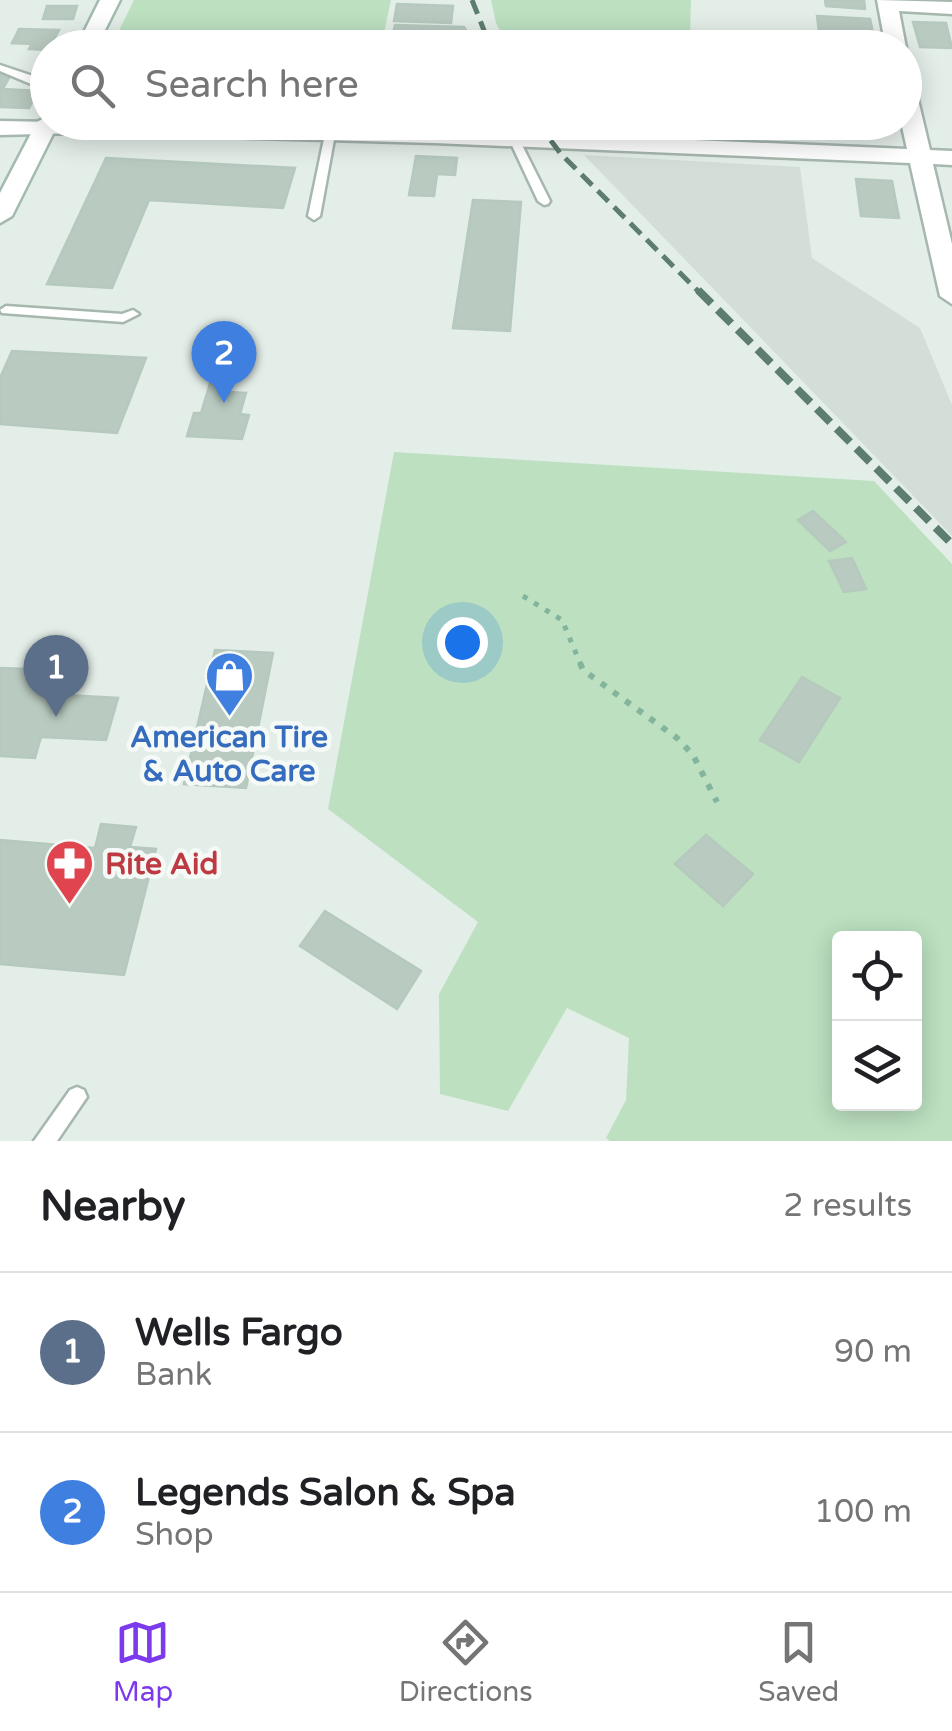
<!DOCTYPE html>
<style>
:root{--surface:#fff;--page:#f2f2f2;--text:#202124;--muted:#757577;--line:#e0e0e0;--accent:#7c3aed}
body{margin:0;font-family:"Varela Round",sans-serif;background:var(--page);color:var(--text)}
.controls{position:absolute;right:30px;bottom:30px;display:grid;overflow:hidden;border-radius:10px;box-shadow:0 5px 25px #0003}
.controls button{width:90px;height:90px;display:grid;place-items:center;padding:0;border:0;border-bottom:2px solid var(--line);background:var(--surface);color:var(--text);font:50px sans-serif}
.you{position:absolute;left:462px;top:642px;width:35px;height:35px;margin:-25px;border:8px solid #fff;border-radius:50%;background:#1a73e8;box-shadow:0 0 0 15px #1a73e833}
.badge{display:grid;place-items:center;width:65px;height:65px;border-radius:50%;background:var(--accent);color:#fff;font-size:32px;font-weight:700}
.pin{position:absolute;translate:-50% -82px;filter:drop-shadow(0 2px 5px #0008)}
.pin::after{content:'';position:absolute;top:52px;width:35px;height:30px;background:inherit;clip-path:polygon(0 0,100% 0,50% 100%)}
.list{margin:0;padding:0;list-style:none}
h2{display:flex;justify-content:space-between;align-items:center;height:130px;margin:0;padding:0 40px;font-size:42px}
h2 small{font-size:32px;font-weight:400;color:var(--muted)}
.list li{display:grid;grid-template-columns:65px 1fr auto;gap:30px;align-items:center;box-sizing:border-box;height:160px;padding:0 40px;border-top:2px solid var(--line)}
.list b{display:block;font-size:38px;white-space:nowrap}
.list p{margin:0;font-size:32px;white-space:nowrap;color:var(--muted)}
.list em{font-size:32px;font-style:normal;color:var(--muted)}
.icon{flex:none;width:55px;height:55px;fill:none;stroke:currentColor;stroke-width:2;stroke-linecap:round;stroke-linejoin:round}
.map{position:relative;flex:none;width:952px;height:1141px;overflow:hidden}
.search{position:absolute;background:var(--surface);box-shadow:0 5px 25px #0003;left:30px;right:30px;top:30px;height:110px;display:flex;align-items:center;gap:25px;box-sizing:border-box;padding:0 35px;border-radius:55px;color:var(--muted);font-size:38px}
.sheet{height:450px;background:var(--surface)}
nav{display:flex;justify-content:space-around;align-items:center;box-sizing:border-box;height:140px;border-top:2px solid var(--line);background:var(--surface);font-size:28px;color:var(--muted)}
nav a{display:grid;justify-items:center;gap:5px}
nav .on{color:var(--accent)}
.map>svg:first-child{display:block}
.built{fill:#d2ded7}
.green{fill:#bce0c0;fill-rule:evenodd}
.building{fill:#b9cac0;stroke:#b6c9be;stroke-width:2.5}
.lines{fill:none;stroke-linecap:round;stroke-linejoin:round}
.lane-casing{stroke:#a6b7ae;stroke-width:5}
.street-casing{stroke:#a6b7ae;stroke-width:5}
.secondary-casing{stroke:#a2bbae;stroke-width:5}
.path-far1{stroke:#83b49c;stroke-width:5;stroke-dasharray:5 8;stroke-linecap:butt}
.path{stroke:#83b49c;stroke-width:6;stroke-dasharray:6 9;stroke-linecap:butt}
.lane{fill:#fff;fill-rule:evenodd}
.street{fill:#fff;fill-rule:evenodd}
.secondary{fill:#fff;fill-rule:evenodd}
.rail-far1{stroke:#5d7d6f;stroke-width:5;stroke-dasharray:15 8;stroke-linecap:butt}
.rail{stroke:#5d7d6f;stroke-width:8;stroke-dasharray:19 9;stroke-linecap:butt}
.labels{text-anchor:middle;stroke-width:9;stroke-linejoin:round;paint-order:stroke}
.shop-label{font-size:30px;font-weight:bold;fill:#366cbe;stroke:#f5faf7}
.health-label{font-size:30px;font-weight:bold;fill:#be3a42;stroke:#f5faf7;text-anchor:start}
</style>
<div class="map">
<svg width="952" height="1141" viewBox="0 0 952 1141">
<rect width="100%" height="100%" fill="#e4eee8"/>
<polygon class="built" points="584,155 800,167 812,258 920,328 952,405 952,536"/>
<g class="green">
<polygon points="134,0 391,0 381,47 111,47"/>
<polygon points="491,0 691,0 690,39 637,37 637,48 509,47 496,23"/>
<path d="M394,452L874,481L952,564V1141H610L606,1138L626,1100L629,1038L567,1008L508,1111L440,1094L439,994L478,922L328,809ZM840,938H914V1104H840Z"/>
</g>
<g class="building">
<polygon points="825,0 864,0 865,9 826,6"/>
<polygon points="397,4 453,6 451,23 394,21"/>
<polygon points="47,6 77,6 73,19 43,19"/>
<polygon points="817,16 870,19 873,33 819,31"/>
<polygon points="913,22 946,23 952,48 920,47"/>
<polygon points="395,25 464,27 474,42 416,40 415,48 390,48"/>
<polygon points="19,29 59,30 48,50 29,49 32,44 12,43"/>
<polygon points="0,73 11,74 3,89 38,91 29,108 0,107"/>
<polygon points="416,156 457,158 455,175 437,174 434,196 409,195"/>
<polygon points="106,158 295,168 283,208 149,200 112,288 47,284"/>
<polygon points="856,179 892,181 899,218 861,216"/>
<polygon points="473,200 521,202 510,331 453,328"/>
<polygon points="12,351 146,358 117,433 0,424 0,378"/>
<polygon points="211,380 231,382 228,392 246,393 240,414 249,415 242,439 187,436 194,413 201,413"/>
<polygon points="813,511 846,542 830,551 798,520"/>
<polygon points="852,558 866,589 844,592 829,561"/>
<polygon points="215,650 273,653 246,788 184,784"/>
<polygon points="0,668 56,670 48,694 118,698 106,740 41,737 35,758 0,756"/>
<polygon points="802,677 840,698 799,762 760,740"/>
<polygon points="101,824 136,827 130,847 156,849 124,975 0,964 0,840 95,848"/>
<polygon points="706,835 753,874 723,906 675,864"/>
<polygon points="325,911 421,971 397,1009 300,946"/>
</g>
<g class="lines">
<defs>
<g id="lane">
<polygon points="0,65 48,81 48,87 31,84 0,71"/>
<polygon points="330,131 335,134 320,216 314,220 308,216 325,134"/>
<polygon points="514,136 519,139 550,201 548,204 544,205 538,201 509,139"/>
<polygon points="6,306 122,314 133,310 139,314 123,322 2,313 0,310"/>
<polygon points="77,1087 84,1090 87,1097 57,1141 34,1141 70,1090"/>
</g>
<g id="street">
<polygon points="877,0 952,2 952,14 899,11 906,48 886,48"/>
<polygon points="904,81 915,87 930,150 952,151 952,165 933,164 952,244 952,304 940,296 910,163 434,143 79,133 0,135 0,121 434,129 907,149 901,122 904,122"/>
</g>
<g id="secondary">
<polygon points="100,0 120,0 96,48 76,48"/>
<polygon points="48,116 48,122 59,122 12,216 0,223 0,193 37,122"/>
</g>
</defs>
<use href="#lane" class="lane-casing"/>
<use href="#street" class="street-casing"/>
<use href="#secondary" class="secondary-casing"/>
<polyline class="path-far1" points="523,596 562,620 581,665"/>
<polyline class="path" points="580,663 583,670 677,738 693,755 717,802"/>
<use href="#lane" class="lane"/>
<use href="#street" class="street"/>
<use href="#secondary" class="secondary"/>
<g class="rail-far1">
<polyline points="472,0 491,48"/>
<polyline points="537,122 561,154 700,293"/>
</g>
<polyline class="rail" points="698,290 952,544"/>
</g>
<defs>
<symbol id="shop-pin" viewBox="-11 -11 22 30"><path d="M0 17L-7.5 6A9.5 9.5 0 1 1 7.5 6Z" fill="#3f7fe0" stroke="#f5faf7"/><path d="M-5-2.5h2.3a2.7 3.5 0 0 1 5.4 0H5L5.5 6h-11ZM-1.5-2.5h3a1.5 2.3 0 0 0-3 0Z" fill="#fff"/></symbol>
<symbol id="pharmacy-pin" viewBox="-11 -11 22 30"><path d="M0 17L-7.5 6A9.5 9.5 0 1 1 7.5 6Z" fill="#e0444e" stroke="#f5faf7"/><path d="M-2-6h4v4h4v4h-4v4h-4v-4h-4v-4h4Z" fill="#fff"/></symbol>
</defs>
<g fill-rule="evenodd">
<use href="#shop-pin" x="202" y="648" width="55" height="75"/>
<use href="#pharmacy-pin" x="42" y="836" width="55" height="75"/>
</g>
<g class="labels">
<g class="shop-label">
<text x="229" y="747">American Tire<tspan x="229" dy="34">&amp; Auto Care</tspan></text>
</g>
<g class="health-label">
<text x="105" y="874">Rite Aid</text>
</g>
</g>
</svg>
<div class="controls">
<button><svg class="icon" aria-label="locate" viewBox="0 0 24 24"><circle cx="12" cy="12" r="6"/><path d="M12 2v4M12 18v4M2 12h4M18 12h4"/></svg></button>
<button><svg class="icon" aria-label="layers" viewBox="0 0 24 24"><path d="M12 4l9 5-9 5-9-5zM3 14l9 5 9-5"/></svg></button>
</div>
<div class="you"></div>
<div class="pin badge" style="left:56px;top:717px;background:#5c6f8a">1</div>
<div class="pin badge" style="left:224px;top:403px;background:#3f7fe0">2</div>
<div class="search"><svg class="icon" aria-label="search" viewBox="0 0 24 24"><circle cx="10" cy="10" r="6"/><path d="M15 15l6 6"/></svg>Search here</div>
</div>
<section class="sheet">
<h2>Nearby<small>2 results</small></h2>
<ul class="list">
<li><span class="badge" style="background:#5c6f8a">1</span><div><b>Wells Fargo</b><p>Bank</p></div><em>90 m</em></li>
<li><span class="badge" style="background:#3f7fe0">2</span><div><b>Legends Salon &amp; Spa</b><p>Shop</p></div><em>100 m</em></li>
</ul>
</section>
<nav>
<a class="on"><svg class="icon" aria-label="map" viewBox="0 0 24 24"><path d="M3 6l6-2 6 2 6-2v14l-6 2-6-2-6 2zM9 4v14M15 6v14"/></svg>Map</a>
<a><svg class="icon" aria-label="directions" viewBox="0 0 24 24"><path d="M12 3l9 9-9 9-9-9zM9 14v-3h6M13 9l2 2-2 2"/></svg>Directions</a>
<a><svg class="icon" aria-label="saved" viewBox="0 0 24 24"><path d="M7 4h10v16l-5-4-5 4z"/></svg>Saved</a>
</nav>
